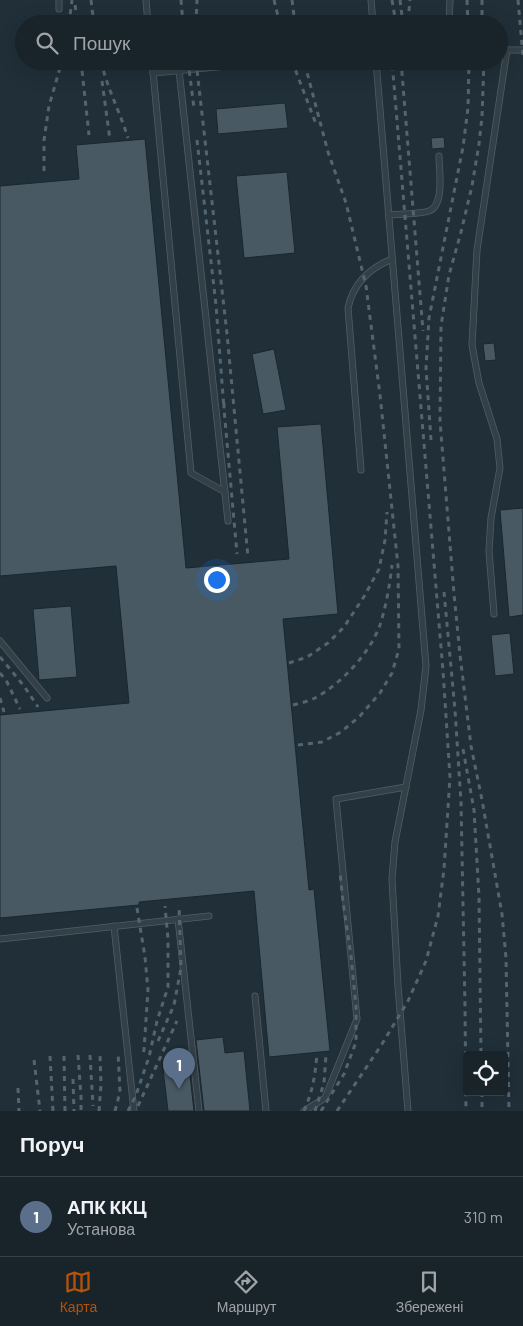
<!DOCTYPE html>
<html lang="uk">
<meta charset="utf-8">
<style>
:root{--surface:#18232a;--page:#252f36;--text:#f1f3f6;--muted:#9fa4a8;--line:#364047;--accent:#b45309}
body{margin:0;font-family:Barlow,sans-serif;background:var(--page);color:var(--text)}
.controls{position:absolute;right:15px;bottom:15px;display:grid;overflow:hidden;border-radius:5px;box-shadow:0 5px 20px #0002}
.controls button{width:45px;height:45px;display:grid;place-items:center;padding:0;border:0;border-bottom:1px solid var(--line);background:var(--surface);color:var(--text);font:25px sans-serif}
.you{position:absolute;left:216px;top:579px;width:18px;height:18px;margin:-12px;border:4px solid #fff;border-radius:50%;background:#1a73e8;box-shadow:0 0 0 8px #1a73e833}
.badge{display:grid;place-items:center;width:32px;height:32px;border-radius:50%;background:var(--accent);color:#fff;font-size:16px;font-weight:700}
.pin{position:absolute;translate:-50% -41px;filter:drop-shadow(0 1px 2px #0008)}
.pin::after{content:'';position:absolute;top:26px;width:18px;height:15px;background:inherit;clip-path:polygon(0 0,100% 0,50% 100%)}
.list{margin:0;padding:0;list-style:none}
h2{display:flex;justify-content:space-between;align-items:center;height:65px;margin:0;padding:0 20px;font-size:21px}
h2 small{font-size:16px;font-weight:400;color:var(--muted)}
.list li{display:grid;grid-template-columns:32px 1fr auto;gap:15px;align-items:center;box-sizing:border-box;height:80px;padding:0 20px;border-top:1px solid var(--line)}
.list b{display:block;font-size:19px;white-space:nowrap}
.list p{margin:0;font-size:16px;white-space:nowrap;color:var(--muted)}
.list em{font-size:16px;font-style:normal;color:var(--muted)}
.icon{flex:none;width:28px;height:28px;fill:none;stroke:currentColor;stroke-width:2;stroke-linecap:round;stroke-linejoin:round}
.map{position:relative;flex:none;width:523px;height:1111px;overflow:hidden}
.search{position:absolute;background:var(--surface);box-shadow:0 5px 20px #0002;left:15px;right:15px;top:15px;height:55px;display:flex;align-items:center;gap:12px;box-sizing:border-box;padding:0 18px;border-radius:28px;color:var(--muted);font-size:19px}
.sheet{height:145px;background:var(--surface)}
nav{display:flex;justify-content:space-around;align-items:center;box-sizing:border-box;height:70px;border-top:1px solid var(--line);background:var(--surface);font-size:14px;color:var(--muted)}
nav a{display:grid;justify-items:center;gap:2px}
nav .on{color:var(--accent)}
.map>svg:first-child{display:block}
.building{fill:#485964;stroke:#1b272f}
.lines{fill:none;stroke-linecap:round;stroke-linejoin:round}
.lane-casing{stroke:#515e66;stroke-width:7}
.lane{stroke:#344048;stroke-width:5.5}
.rail{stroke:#556570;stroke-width:3;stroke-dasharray:5 5;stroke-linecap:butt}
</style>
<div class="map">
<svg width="523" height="1111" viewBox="0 0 523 1111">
<rect width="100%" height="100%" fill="#202f38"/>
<g class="building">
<polygon points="285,103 288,128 218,134 216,109"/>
<polygon points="444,137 445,148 432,149 431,138"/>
<polygon points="145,139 186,568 289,559 277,427 321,424 338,614 283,619 309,890 314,889 330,1051 269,1057 254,891 139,902 139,905 0,918 0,715 129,703 116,566 0,576 0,186 79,179 76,145"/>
<polygon points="287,172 295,253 244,258 236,176"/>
<polygon points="494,343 496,360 485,361 483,344"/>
<polygon points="274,349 286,410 263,414 252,354"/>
<polygon points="523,508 523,615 509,617 500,510"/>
<polygon points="71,606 77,677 39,680 33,609"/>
<polygon points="510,633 514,674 495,676 491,635"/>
<polygon points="223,1037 225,1053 244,1051 250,1111 204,1111 196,1040"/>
<polygon points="188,1058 194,1111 168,1111 162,1061"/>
</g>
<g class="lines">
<defs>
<g id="lane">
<polyline points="59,0 59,9"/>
<polyline points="146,0 148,24"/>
<polyline points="371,0 373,24"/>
<polyline points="449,24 450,0"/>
<polyline points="152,61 191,473 225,492"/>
<polyline points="376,61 426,666 421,710 395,842 392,879 398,986 408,1111"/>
<polyline points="179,70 228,521"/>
<polyline points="153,73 279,61"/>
<path d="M389,215C398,214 421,214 429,211C445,205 439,170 439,156"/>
<path d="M361,470L348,308C353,284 370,268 392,259"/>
<polyline points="494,614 489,551 491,518 500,468 497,439 479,383 472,345 477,250 507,50 523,50"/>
<polyline points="0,641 47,698"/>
<polyline points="178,919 199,1111"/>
<polyline points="114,926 134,1111"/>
<polyline points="0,939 209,916"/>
<polyline points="255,996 266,1111"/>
<polyline points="304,1111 325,1098 357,1019 336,799 406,787"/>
</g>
</defs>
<use href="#lane" class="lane-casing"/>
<use href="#lane" class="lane"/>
<g class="rail">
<polyline points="91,0 94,24"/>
<polyline points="181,0 183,24"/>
<polyline points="274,0 280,24"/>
<polyline points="292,0 295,24"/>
<polyline points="392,0 396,24"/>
<polyline points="400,0 403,24"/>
<polyline points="467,0 468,24"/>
<polyline points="482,0 482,24"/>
<polyline points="518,0 523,56"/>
<polyline points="75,5 78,24"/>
<polyline points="408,21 410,0"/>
<polyline points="69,24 72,0"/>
<polyline points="196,24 197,0"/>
<polyline points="81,61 89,135"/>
<path d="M101,61C107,88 120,112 128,138"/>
<polyline points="188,61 194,108"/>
<polyline points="196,61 227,334 248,557"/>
<polyline points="292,61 316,124"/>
<polyline points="401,61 423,331"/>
<polyline points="484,61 482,117 479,144 472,186 461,232 449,275 441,326 440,421 454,594 460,655 471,746 482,800 502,914 506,958 509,1111"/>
<polyline points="102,81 110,140"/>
<polyline points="197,140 216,305 224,409"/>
<polyline points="44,171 44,140 49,106 62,61"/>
<polyline points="224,403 224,409 237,554"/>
<polyline points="431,440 426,368 429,318 463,147 468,108 469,61"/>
<polyline points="444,592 455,710 461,802 465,1006 466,1111"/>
<polyline points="0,657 24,686 38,707"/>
<polyline points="289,663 307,657 328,643 344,627 365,595 379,569 385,540 387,512"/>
<polyline points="0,673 7,682 20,709"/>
<polyline points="0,698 4,712"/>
<path d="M293,705C301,703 309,701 315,698C341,684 370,653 380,625C386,607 390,583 392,565"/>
<polyline points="298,745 322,742 341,732 360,716 380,693 392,673 399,649 398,566 380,395 366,286 346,203 328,152 304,61"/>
<polyline points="463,749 474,810 479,897 481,1055"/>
<polyline points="137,908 145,957 148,990 144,1050 142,1056"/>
<polyline points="158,1041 174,1005 181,968 179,905"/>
<polyline points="78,1055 81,1096 81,1111"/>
<polyline points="90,1055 93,1106"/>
<polyline points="50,1056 53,1111"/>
<polyline points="64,1056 65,1111"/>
<polyline points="34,1060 40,1111"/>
<polyline points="73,1079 74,1111"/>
<polyline points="18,1088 19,1111"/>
<polyline points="482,1092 482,1111"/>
<polyline points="138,1106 177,1021"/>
<polyline points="99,1111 101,1085 100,1054"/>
<polyline points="115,1111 120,1092 118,1052"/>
<polyline points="128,1111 136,1095 149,1057 157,1021 168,987 168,939 165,906"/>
<path d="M304,1111C313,1090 315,1076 317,1054"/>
<polyline points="315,1111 324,1083 326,1055"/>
<polyline points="321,1111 344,1074 356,1042 356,1007 351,956 343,902 340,873"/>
<polyline points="337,1111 382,1044 408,1001 426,961 438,916 444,869 450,777 443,671 392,61"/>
</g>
</g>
</svg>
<div class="controls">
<button><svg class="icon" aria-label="locate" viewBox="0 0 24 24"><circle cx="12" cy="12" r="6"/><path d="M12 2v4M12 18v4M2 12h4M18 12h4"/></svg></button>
</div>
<div class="you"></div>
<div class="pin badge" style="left:179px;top:1089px;background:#5c6f8a">1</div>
<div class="search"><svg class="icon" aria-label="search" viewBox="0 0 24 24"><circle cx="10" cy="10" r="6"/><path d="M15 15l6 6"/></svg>Пошук</div>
</div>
<section class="sheet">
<h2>Поруч<small></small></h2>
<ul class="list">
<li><span class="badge" style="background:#5c6f8a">1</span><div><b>АПК ККЦ</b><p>Установа</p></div><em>310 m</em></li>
</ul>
</section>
<nav>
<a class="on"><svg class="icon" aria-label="map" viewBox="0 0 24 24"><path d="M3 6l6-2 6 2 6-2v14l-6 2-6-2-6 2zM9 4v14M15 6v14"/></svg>Карта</a>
<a><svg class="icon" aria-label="directions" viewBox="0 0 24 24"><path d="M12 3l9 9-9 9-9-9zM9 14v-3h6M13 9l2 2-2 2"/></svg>Маршрут</a>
<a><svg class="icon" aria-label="saved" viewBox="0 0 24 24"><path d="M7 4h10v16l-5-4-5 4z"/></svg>Збережені</a>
</nav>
